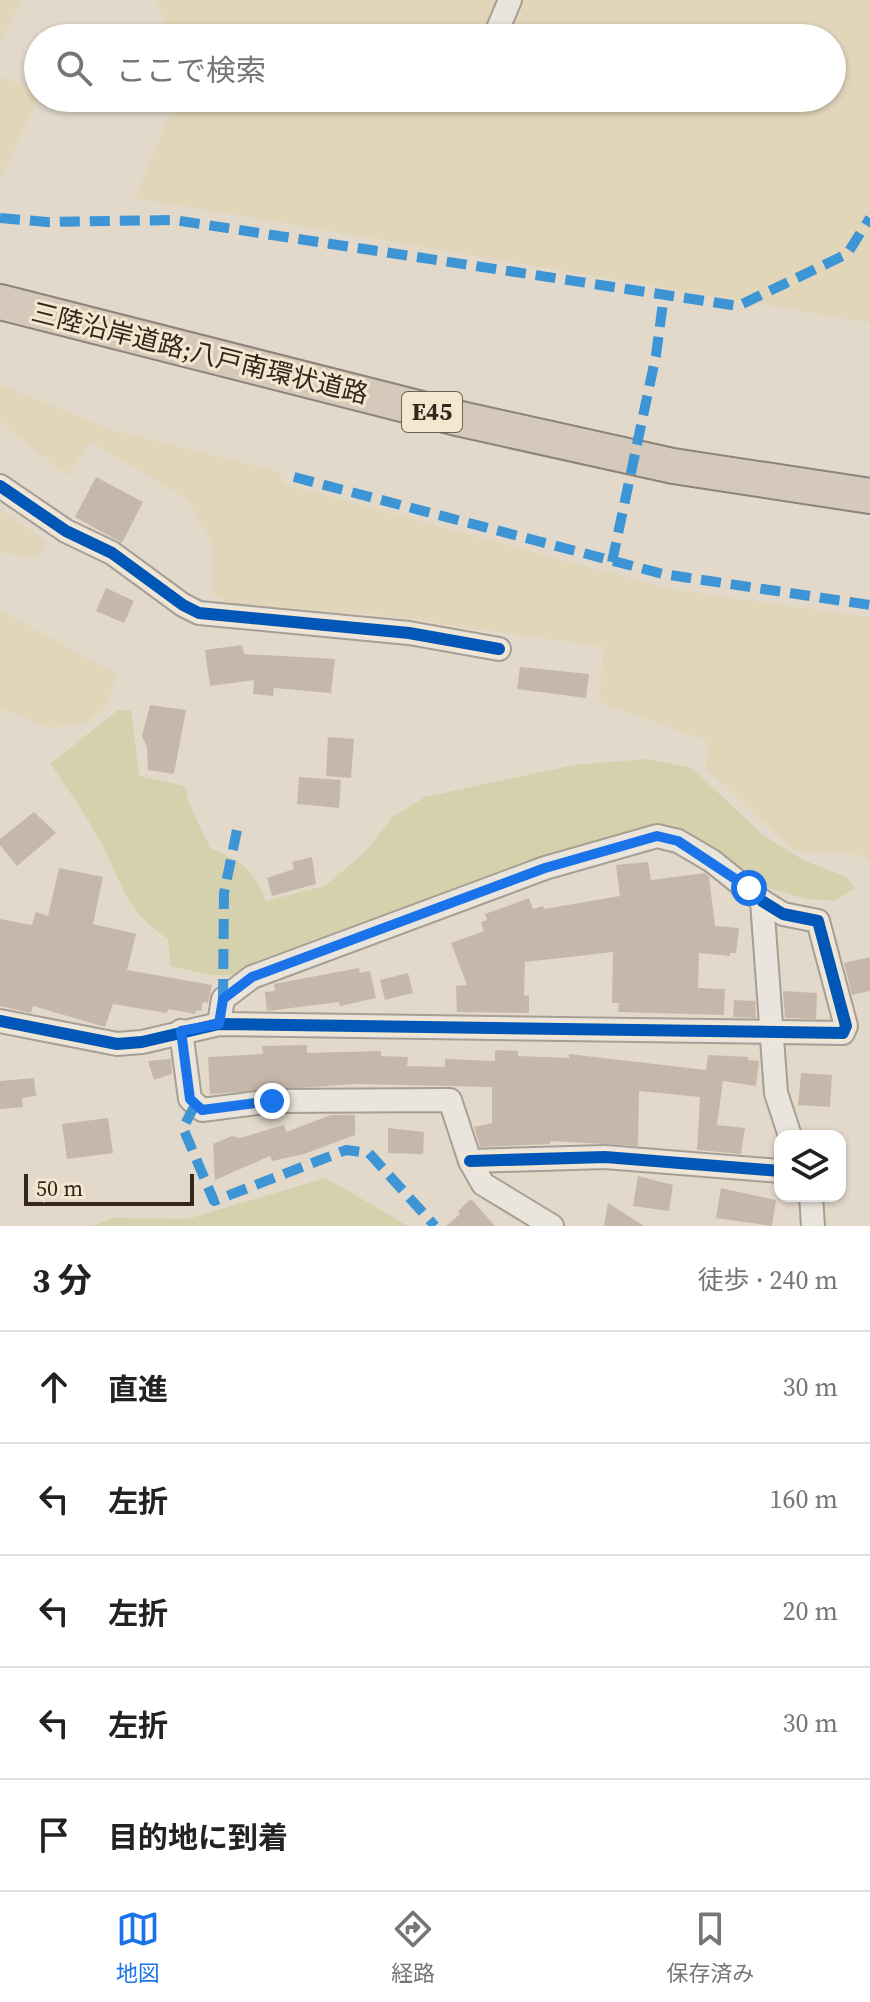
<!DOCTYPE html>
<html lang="ja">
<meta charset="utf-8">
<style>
:root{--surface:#fff;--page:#f2f2f2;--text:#222;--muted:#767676;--line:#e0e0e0;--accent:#1a73e8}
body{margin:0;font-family:"Source Serif 4","Noto Sans JP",serif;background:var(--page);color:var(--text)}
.controls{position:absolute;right:24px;bottom:24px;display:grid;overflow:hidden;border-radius:16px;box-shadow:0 2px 6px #0004}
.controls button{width:72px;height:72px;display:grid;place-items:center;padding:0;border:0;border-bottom:2px solid var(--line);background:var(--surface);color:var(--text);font:40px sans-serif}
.scale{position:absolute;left:24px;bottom:20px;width:170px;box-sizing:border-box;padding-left:8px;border:4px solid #35261d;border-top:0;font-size:22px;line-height:28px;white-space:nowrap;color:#35261d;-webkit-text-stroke:6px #f4e6cf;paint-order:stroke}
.stop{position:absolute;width:24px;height:24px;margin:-18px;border:6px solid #1a73e8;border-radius:50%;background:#fff}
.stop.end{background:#1a73e8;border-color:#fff;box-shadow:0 2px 8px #0008}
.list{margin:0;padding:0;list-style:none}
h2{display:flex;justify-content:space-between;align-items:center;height:104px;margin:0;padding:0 32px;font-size:34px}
h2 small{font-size:26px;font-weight:400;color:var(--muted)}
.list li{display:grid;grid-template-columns:52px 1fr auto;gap:24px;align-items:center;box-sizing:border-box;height:112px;padding:0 32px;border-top:2px solid var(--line)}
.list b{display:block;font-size:30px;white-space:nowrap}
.list em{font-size:26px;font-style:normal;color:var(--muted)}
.icon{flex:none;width:44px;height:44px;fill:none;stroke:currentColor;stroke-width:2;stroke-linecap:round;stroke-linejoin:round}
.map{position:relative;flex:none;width:870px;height:1226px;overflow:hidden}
.search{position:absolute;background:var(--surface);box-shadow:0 2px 6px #0004;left:24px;right:24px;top:24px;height:88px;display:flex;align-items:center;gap:20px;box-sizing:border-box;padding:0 28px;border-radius:44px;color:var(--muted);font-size:30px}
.sheet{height:664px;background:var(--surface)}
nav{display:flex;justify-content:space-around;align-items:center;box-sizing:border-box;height:112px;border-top:2px solid var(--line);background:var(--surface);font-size:22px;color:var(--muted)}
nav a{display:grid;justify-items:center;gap:4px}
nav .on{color:var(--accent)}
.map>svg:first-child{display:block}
.farmland{fill:#e2d6ba}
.green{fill:#d4d1ac}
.building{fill:#c6b7ab}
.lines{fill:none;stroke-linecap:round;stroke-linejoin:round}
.minor-casing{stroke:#a79e94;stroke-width:26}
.highway-casing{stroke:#8c847a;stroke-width:38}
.minor{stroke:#eae5dc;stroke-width:22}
.highway{stroke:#d5c9bb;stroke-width:34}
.quiet{stroke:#3e95d5;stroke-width:10;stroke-dasharray:20 10;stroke-linecap:butt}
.cycleway-casing{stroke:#f4e6cf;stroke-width:17}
.cycleway{stroke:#0057b8;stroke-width:12}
.route{stroke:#1a73e8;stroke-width:10}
.labels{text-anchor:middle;stroke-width:6;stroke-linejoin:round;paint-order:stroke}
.shield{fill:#f4e6cf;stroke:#6e6052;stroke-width:2}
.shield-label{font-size:24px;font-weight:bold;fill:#35261d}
.street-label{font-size:26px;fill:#35261d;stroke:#f4e6cf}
</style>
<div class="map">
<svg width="870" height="1226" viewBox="0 0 870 1226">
<rect width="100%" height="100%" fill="#e2d9ca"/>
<g class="farmland">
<polygon points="0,0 22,0 0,43"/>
<polygon points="156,0 870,0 870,323 135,198 176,98 832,98 832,38 169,38"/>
<polygon points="0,77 38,91 39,98 0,178"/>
<polygon points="0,384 110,429 278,471 285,484 600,570 676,590 870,617 870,862 856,854 795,851 706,769 707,741 599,702 603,647 379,615 281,610 228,602 212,594 213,545 187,499 91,442 67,476 0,422"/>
<polygon points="0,508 47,543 38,555 26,558 0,552"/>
<polygon points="0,610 117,674 108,704 86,723 48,728 0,708"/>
</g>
<g class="green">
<path d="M118,710H131L139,776L185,786L188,801L210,848C243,862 252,868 266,901L325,886L365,852L393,817L425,797L574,765L648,759L692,768L763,835L803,860L846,877L855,888L835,901L807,899L769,888L711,846L678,829L657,826L610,836L531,863L234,975H211L171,966L168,939C128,913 122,884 101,843C86,815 69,790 50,764Z"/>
<polygon points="326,1178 408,1226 93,1226 113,1218 187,1219"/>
</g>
<g class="building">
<polygon points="96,477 143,502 122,543 75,517"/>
<polygon points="106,588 134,601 124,623 96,611"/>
<polygon points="242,645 244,654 335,659 331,693 274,688 273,696 253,694 254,680 210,686 205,650"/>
<polygon points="520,667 589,674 586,698 517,689"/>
<polygon points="150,705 186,710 174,774 148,770 147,747 142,736"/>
<polygon points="328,737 354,739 351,778 326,776"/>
<polygon points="299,777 341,780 339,808 297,804"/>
<polygon points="34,812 56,833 17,866 0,845 0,839"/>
<polygon points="312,857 316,884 272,896 267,878 294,869 292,862"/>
<polygon points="648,862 651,880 705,873 709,877 715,926 739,928 736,953 730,953 730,956 699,953 698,988 725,989 724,1015 618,1012 619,1003 612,1003 613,952 525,962 524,995 529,996 529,1013 457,1012 456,986 467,985 451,943 484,931 481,922 487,920 485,914 529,898 533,909 543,906 544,909 620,896 616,865"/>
<polygon points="59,868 103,877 93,924 136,934 127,970 212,985 208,1003 203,1002 201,1011 196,1010 195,1014 169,1009 166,1013 113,1004 105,1027 33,1006 31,1013 0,1006 0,919 32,925 36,912 48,916"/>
<polygon points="870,957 870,991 852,995 844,963"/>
<polygon points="359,968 360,973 370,971 376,998 340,1006 339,1002 267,1011 265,992 275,991 274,984"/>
<polygon points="408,973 413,993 385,1000 380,980"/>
<polygon points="783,991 817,993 816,1019 785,1018"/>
<polygon points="734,1000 755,1001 756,1018 733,1017"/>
<polygon points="307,1045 307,1053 381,1051 381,1056 408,1057 407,1066 445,1067 445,1059 495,1061 495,1050 518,1051 518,1056 569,1058 569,1054 706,1070 708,1055 748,1057 748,1060 759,1061 756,1086 723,1081 717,1125 745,1128 741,1154 697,1150 700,1097 679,1095 639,1091 638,1146 550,1141 550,1144 480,1147 474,1127 492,1123 492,1087 356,1084 210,1094 208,1057 263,1054 262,1046"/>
<polygon points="171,1059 172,1074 154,1080 148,1061"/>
<polygon points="801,1073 832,1075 830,1107 798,1105"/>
<polygon points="34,1078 36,1096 22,1098 23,1107 0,1109 0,1081"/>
<polygon points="331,1115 355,1115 355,1135 304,1154 272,1161 270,1156 215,1180 213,1144 232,1136 240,1138 284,1125 286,1132"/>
<polygon points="108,1118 113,1153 67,1159 62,1124"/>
<polygon points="388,1128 424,1132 423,1154 388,1153"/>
<polygon points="638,1176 673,1185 669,1211 633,1206"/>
<polygon points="721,1188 776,1200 772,1226 716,1218"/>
<polygon points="471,1199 495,1226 446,1226 460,1214 458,1211"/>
<polygon points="608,1203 644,1226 604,1226"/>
</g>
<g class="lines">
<defs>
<g id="minor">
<polyline points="494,38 510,0"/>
<polyline points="0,486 66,531 112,553 183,605 199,613 409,633 499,649"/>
<polyline points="0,1021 117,1044 142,1042 219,1024 843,1033 846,1026 818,921 783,914 762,901"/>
<polyline points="219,1024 223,999 252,977 545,868 657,836 678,841 712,861 762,901 776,1093 790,1136"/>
<polyline points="181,1031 190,1099 202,1110 272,1101 450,1100 470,1161 483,1184 552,1226"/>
<polyline points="470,1161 605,1157 780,1171"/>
<polyline points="811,1196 813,1226"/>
</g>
<polyline id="highway" points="0,302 461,419 673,466 870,496"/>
</defs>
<use href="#minor" class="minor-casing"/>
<use href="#highway" class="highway-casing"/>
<use href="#minor" class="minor"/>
<use href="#highway" class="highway"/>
<g class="quiet">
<polyline points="0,218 47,222 174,220 738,306 847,254 870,218"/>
<polyline points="294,477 663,574 870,605"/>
<polyline points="612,562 656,355 664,295"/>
<polyline points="223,999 224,893 238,825"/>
<polyline points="195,1105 183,1128 214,1201 346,1150 369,1153 435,1226"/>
</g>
<defs>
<g id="cycleway">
<polyline points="0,486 66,531 112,553 183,605 199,613 409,633 499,649"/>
<polyline points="0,1021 117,1044 142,1042 219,1024 843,1033 846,1026 818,921 783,914 762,901"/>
<polyline points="470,1161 605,1157 780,1171"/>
</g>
</defs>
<use href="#cycleway" class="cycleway-casing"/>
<use href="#cycleway" class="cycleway"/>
</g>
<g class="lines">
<polyline class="route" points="272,1101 202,1110 190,1099 181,1031 219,1024 223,999 252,977 545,868 657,836 678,841 749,888"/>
</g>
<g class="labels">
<rect class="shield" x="402" y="392" width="60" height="40" rx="6"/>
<g class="shield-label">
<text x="432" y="420">E45</text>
</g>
<g class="street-label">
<text transform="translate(200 353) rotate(14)" y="9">三陸沿岸道路;八戸南環状道路</text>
</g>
</g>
</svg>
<div class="controls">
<button><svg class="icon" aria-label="layers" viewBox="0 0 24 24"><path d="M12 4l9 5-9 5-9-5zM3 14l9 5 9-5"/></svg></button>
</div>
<div class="scale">50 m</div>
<div class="stop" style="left:749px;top:888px"></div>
<div class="stop end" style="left:272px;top:1101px"></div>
<div class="search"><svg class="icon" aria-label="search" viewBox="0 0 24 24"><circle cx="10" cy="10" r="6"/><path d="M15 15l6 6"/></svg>ここで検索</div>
</div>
<section class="sheet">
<h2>3 分<small>徒歩 · 240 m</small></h2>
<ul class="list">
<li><svg class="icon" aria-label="ahead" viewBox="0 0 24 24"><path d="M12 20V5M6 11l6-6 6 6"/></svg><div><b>直進</b></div><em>30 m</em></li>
<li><svg class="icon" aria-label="left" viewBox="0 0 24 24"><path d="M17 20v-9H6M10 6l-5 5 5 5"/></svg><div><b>左折</b></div><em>160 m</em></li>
<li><svg class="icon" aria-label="left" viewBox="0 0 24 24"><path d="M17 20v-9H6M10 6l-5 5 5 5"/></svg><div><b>左折</b></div><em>20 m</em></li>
<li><svg class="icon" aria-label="left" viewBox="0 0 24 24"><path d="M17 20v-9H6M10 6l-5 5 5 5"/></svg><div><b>左折</b></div><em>30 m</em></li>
<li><svg class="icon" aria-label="arrive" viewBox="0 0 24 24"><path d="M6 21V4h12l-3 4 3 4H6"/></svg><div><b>目的地に到着</b></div></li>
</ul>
</section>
<nav>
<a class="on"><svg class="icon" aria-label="map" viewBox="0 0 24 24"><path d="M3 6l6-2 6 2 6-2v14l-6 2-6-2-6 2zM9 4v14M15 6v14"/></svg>地図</a>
<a><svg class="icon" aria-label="directions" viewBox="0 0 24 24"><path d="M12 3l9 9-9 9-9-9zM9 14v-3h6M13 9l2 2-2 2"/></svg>経路</a>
<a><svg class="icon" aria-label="saved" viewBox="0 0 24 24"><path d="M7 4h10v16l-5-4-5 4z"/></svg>保存済み</a>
</nav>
